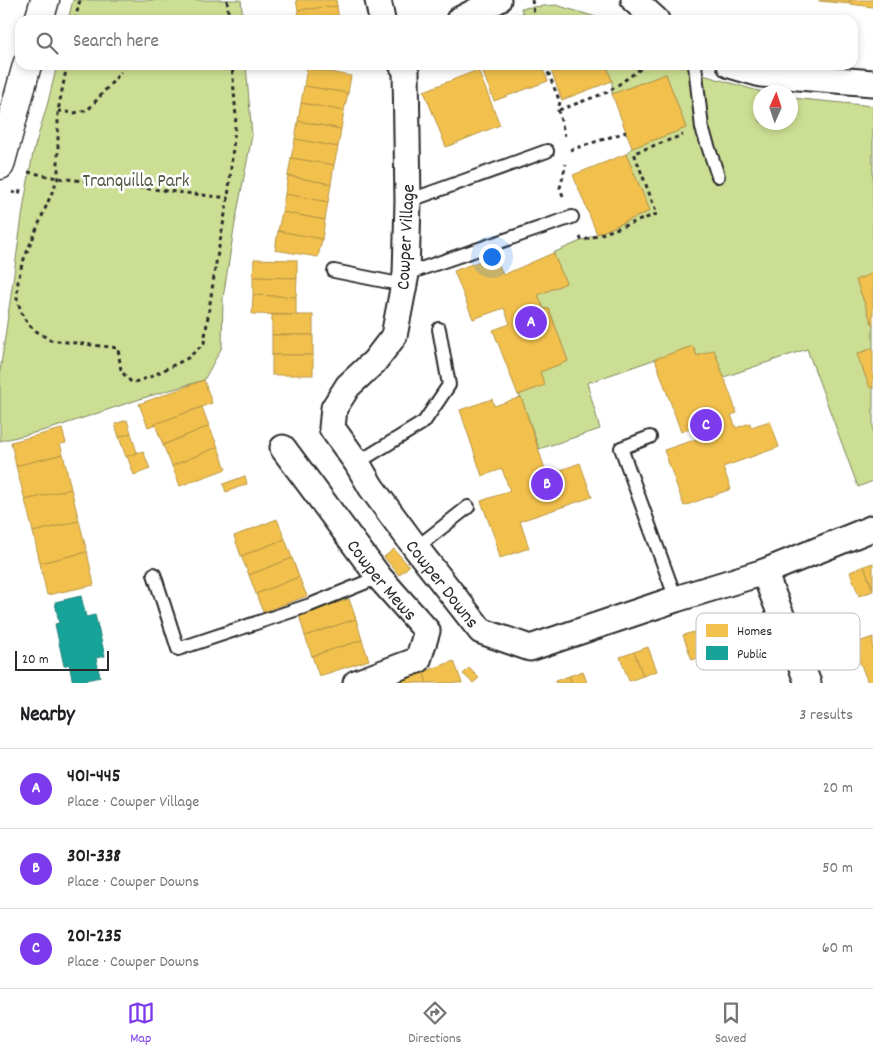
<!DOCTYPE html>
<meta charset="utf-8">
<style>
:root{--surface:#fff;--page:#f6f6f6;--text:#202124;--muted:#757577;--line:#e0e0e0;--accent:#7c3aed}
body{margin:0;font-family:Dekko,sans-serif;background:var(--page);color:var(--text)}
.compass{position:absolute;left:753px;top:85px;width:45px;height:45px;border-radius:50%;background:var(--surface);box-shadow:0 2px 8px #0003;rotate:3deg}
.scale{position:absolute;left:15px;bottom:12px;width:94px;box-sizing:border-box;padding-left:5px;border:2px solid #2b2b2b;border-top:0;font-size:14px;line-height:18px;white-space:nowrap;color:#2b2b2b;-webkit-text-stroke:4px #fff;paint-order:stroke}
.you{position:absolute;left:491px;top:256px;width:18px;height:18px;margin:-12px;border:4px solid #fff;border-radius:50%;background:#1a73e8;box-shadow:0 0 0 8px #1a73e833}
.badge{display:grid;place-items:center;width:32px;height:32px;border-radius:50%;background:var(--accent);color:#fff;font-size:16px;font-weight:700}
.pin{position:absolute;translate:-50% -50%;border:2px solid #fff;box-shadow:0 1px 5px #0006}
.list{margin:0;padding:0;list-style:none}
h2{display:flex;justify-content:space-between;align-items:center;height:65px;margin:0;padding:0 20px;font-size:21px}
h2 small{font-size:16px;font-weight:400;color:var(--muted)}
.list li{display:grid;grid-template-columns:32px 1fr auto;gap:15px;align-items:center;box-sizing:border-box;height:80px;padding:0 20px;border-top:1px solid var(--line)}
.list b{display:block;font-size:19px;white-space:nowrap}
.list p{margin:0;font-size:16px;white-space:nowrap;color:var(--muted)}
.list em{font-size:16px;font-style:normal;color:var(--muted)}
.icon{flex:none;width:28px;height:28px;fill:none;stroke:currentColor;stroke-width:2;stroke-linecap:round;stroke-linejoin:round}
.map{position:relative;flex:none;width:873px;height:683px;overflow:hidden}
.search{position:absolute;background:var(--surface);box-shadow:0 2px 8px #0003;left:15px;right:15px;top:15px;height:55px;display:flex;align-items:center;gap:12px;box-sizing:border-box;padding:0 18px;border-radius:15px;color:var(--muted);font-size:19px}
.sheet{height:305px;background:var(--surface)}
nav{display:flex;justify-content:space-around;align-items:center;box-sizing:border-box;height:70px;border-top:1px solid var(--line);background:var(--surface);font-size:14px;color:var(--muted)}
nav a{display:grid;justify-items:center;gap:2px}
nav .on{color:var(--accent)}
.map>svg:first-child{display:block}
.green{fill:#ccde93;stroke:#7c845f}
.homes{fill:#f2c14e;stroke:#b69444}
.public{fill:#17a398;stroke:#1d7f77}
.lines{fill:none;stroke-linecap:round;stroke-linejoin:round}
.lane-casing{stroke:#2b2b2b;stroke-width:16}
.street-casing{stroke:#2b2b2b;stroke-width:29}
.secondary-casing{stroke:#2b2b2b;stroke-width:31}
.path{stroke:#2b2b2b;stroke-width:3;stroke-dasharray:4 4;stroke-linecap:butt}
.lane{stroke:#fff;stroke-width:12}
.street{stroke:#fff;stroke-width:25}
.secondary{stroke:#fff;stroke-width:28}
.labels{text-anchor:middle;stroke-width:5;stroke-linejoin:round;paint-order:stroke}
.park-label{font-size:19px;fill:#535845;stroke:#fff}
.street-label{font-size:19px;fill:#2b2b2b;stroke:#fff}
.key{fill:#fff;stroke:#bfbfbf;stroke-width:1}
.key-label{font-size:14px;fill:#2b2b2b}
</style>
<div class="map">
<svg width="873" height="683" viewBox="0 0 873 683">
<rect width="100%" height="100%" fill="#fff"/>
<filter id="ink" filterUnits="userSpaceOnUse"><feTurbulence type="fractalNoise" baseFrequency=".02" numOctaves="2"/><feDisplacementMap in="SourceGraphic" scale="10" xChannelSelector="R" yChannelSelector="G"/><feConvolveMatrix kernelMatrix="1 2 1 2 8 2 1 2 1" color-interpolation-filters="sRGB"/></filter>
<g filter="url(#ink)">
<g class="green">
<polygon points="73,0 241,0 243,20 68,20"/>
<polygon points="556,5 606,20 525,20 521,8"/>
<polygon points="57,65 246,65 252,136 235,223 223,298 222,347 204,380 143,398 50,429 0,441 0,372 24,203 33,153 48,102"/>
<polygon points="606,65 685,65 696,73 762,92 760,92 760,122 790,122 791,98 873,106 873,273 856,280 873,326 873,348 857,354 870,387 873,387 873,481 858,487 807,349 724,377 714,350 697,356 693,346 587,383 600,429 539,449 521,397 518,395 544,385 540,372 568,361 549,309 544,309 538,295 566,283 553,253 650,211 626,154 632,148 686,128 666,74 612,94 612,81"/>
</g>
<g class="homes">
<polygon points="296,0 336,0 337,6 298,10"/>
<polygon points="819,0 850,0 850,4 819,1"/>
<polygon points="850,0 873,0 873,7 850,4"/>
<polygon points="337,6 339,20 299,20 298,10"/>
<polygon points="480,65 541,65 548,81 494,101"/>
<polygon points="549,65 606,65 612,81 562,100"/>
<polygon points="307,68 351,76 348,93 304,86"/>
<polygon points="478,70 500,125 446,147 424,91"/>
<polygon points="666,74 686,128 632,148 612,94"/>
<polygon points="304,86 348,93 344,111 301,103"/>
<polygon points="301,103 344,111 341,129 298,121"/>
<polygon points="298,121 341,129 338,147 295,139"/>
<polygon points="295,139 338,147 334,165 291,158"/>
<polygon points="626,154 650,211 597,234 573,175"/>
<polygon points="291,158 334,165 331,184 288,176"/>
<polygon points="288,176 331,184 328,202 285,194"/>
<polygon points="285,194 328,202 325,220 282,212"/>
<polygon points="282,212 325,220 322,239 278,231"/>
<polygon points="278,231 322,239 318,257 275,250"/>
<polygon points="553,253 566,283 538,295 544,309 549,309 568,361 540,372 545,385 518,395 493,330 510,324 504,308 473,319 454,271 495,255 503,275"/>
<polygon points="254,259 297,260 297,278 253,277"/>
<polygon points="873,273 873,326 856,280"/>
<polygon points="253,277 297,278 296,297 253,295"/>
<polygon points="253,295 296,297 296,315 252,314"/>
<rect x="272" y="315" width="41" height="20"/>
<rect x="272" y="335" width="41" height="20"/>
<polygon points="693,346 697,356 714,350 737,413 731,415 736,428 750,423 751,427 770,421 779,447 723,467 731,489 684,506 664,450 697,439 692,427 681,432 655,359"/>
<polygon points="873,348 873,387 870,388 857,354"/>
<rect x="272" y="355" width="41" height="20"/>
<polygon points="204,380 212,403 148,427 139,404"/>
<polygon points="521,397 547,475 580,463 592,497 520,521 529,548 500,558 495,539 481,501 510,491 502,469 482,476 460,410 492,399 494,406"/>
<polygon points="202,407 209,426 163,445 155,424"/>
<polygon points="127,420 131,433 119,437 115,424"/>
<polygon points="209,426 218,447 172,466 163,445"/>
<polygon points="62,429 66,443 60,444 63,454 16,466 11,442"/>
<polygon points="131,433 137,453 126,457 119,437"/>
<polygon points="218,447 226,469 180,486 172,466"/>
<polygon points="143,451 150,469 134,475 127,456"/>
<polygon points="63,454 71,489 25,500 16,466"/>
<polygon points="245,476 247,484 226,492 223,484"/>
<polygon points="71,489 79,521 33,532 25,500"/>
<polygon points="277,519 285,539 241,556 234,536"/>
<polygon points="79,521 87,552 40,563 33,532"/>
<polygon points="285,539 292,558 249,575 241,556"/>
<polygon points="394,549 409,566 399,575 384,557"/>
<polygon points="87,552 94,585 47,595 40,563"/>
<polygon points="292,558 299,577 256,594 249,575"/>
<polygon points="873,563 873,589 864,566"/>
<polygon points="864,566 873,591 859,596 850,572"/>
<polygon points="299,577 307,596 263,612 256,594"/>
<polygon points="349,599 356,619 305,636 299,615"/>
<polygon points="356,619 362,640 312,656 305,636"/>
<polygon points="698,631 707,655 692,660 683,635"/>
<polygon points="873,637 873,683 868,683 853,644"/>
<polygon points="362,640 369,660 319,676 312,656"/>
<polygon points="648,647 657,671 643,676 634,652"/>
<polygon points="634,652 643,676 629,681 620,657"/>
<polygon points="454,661 462,683 427,683 423,672"/>
<polygon points="469,668 479,678 473,683 463,674"/>
<polygon points="583,671 587,683 572,683 569,676"/>
<polygon points="423,672 427,683 395,683 395,682"/>
<polygon points="569,676 572,683 555,683 555,681"/>
</g>
<polygon class="public" points="81,596 86,617 95,615 105,656 96,658 100,677 73,683 69,664 64,666 55,624 59,623 55,602"/>
<g class="lines">
<defs>
<g id="lane">
<polyline points="695,65 702,128 718,176"/>
<polyline points="408,201 547,151"/>
<polyline points="334,271 404,285"/>
<polyline points="406,274 572,217"/>
<polyline points="650,437 621,448 676,599"/>
<polyline points="357,463 424,422 449,385 439,329"/>
<polyline points="416,548 468,507"/>
<polyline points="154,574 178,649 310,605 379,577"/>
</g>
<g id="street">
<polyline points="378,0 382,20"/>
<polyline points="634,0 656,20"/>
<polyline points="459,20 498,0"/>
<path id="s1" d="M402,65L406,70L408,201L406,274L394,336L374,362L348,386L334,408L332,428L357,463L371,487L416,548L481,631L530,648L676,599L764,572L873,528"/>
<polyline points="730,65 761,74 873,83"/>
<path id="s2" d="M283,448L379,577L427,631L418,660L356,683"/>
<polyline points="764,572 808,683"/>
</g>
<g id="secondary">
<polyline points="39,20 45,0"/>
<polyline points="0,165 27,65"/>
</g>
</defs>
<use href="#lane" class="lane-casing"/>
<use href="#street" class="street-casing"/>
<use href="#secondary" class="secondary-casing"/>
<g class="path">
<polyline points="227,0 229,20"/>
<polyline points="532,0 535,20"/>
<polyline points="75,20 80,0"/>
<polyline points="67,65 58,111 58,178 22,264 18,281 17,299 23,317 33,329 50,340 118,348 121,371 132,383 150,377 188,358 204,343 216,263 228,198 236,117 232,65"/>
<polyline points="545,65 560,102 558,110 565,136"/>
<polyline points="559,110 608,92 646,65"/>
<polyline points="58,111 74,113 88,110 121,72"/>
<polyline points="570,150 626,132"/>
<polyline points="28,172 58,178 228,198"/>
<polyline points="12,192 19,194 21,187"/>
<polyline points="563,196 560,188 566,164"/>
<polyline points="580,237 582,241 657,214 634,153 683,135"/>
</g>
<use href="#lane" class="lane"/>
<use href="#street" class="street"/>
<use href="#secondary" class="secondary"/>
</g>
</g>
<g class="labels">
<g class="park-label">
<text x="136" y="186">Tranquilla Park</text>
</g>
<g class="street-label">
<text transform="translate(404 237) rotate(-87)" y="7">Cowper Village</text>
<text dy="7" stroke="none"><textPath href="#s2" startOffset="165">Cowper Mews</textPath></text>
<text dy="7" stroke="none"><textPath href="#s1" startOffset="579">Cowper Downs</textPath></text>
</g>
</g>
<rect x="696" y="613" width="164" height="57" rx="8" class="key"/>
<rect x="706" y="624" width="22" height="13" fill="#f2c14e"/>
<rect x="706" y="646" width="22" height="14" fill="#17a398"/>
<g class="key-label">
<text x="737" y="635">Homes</text>
<text x="737" y="658">Public</text>
</g>
</svg>
<svg class="compass" viewBox="-18 -18 36 36"><path d="M0-13l5 13h-10z" fill="#e53935"/><path d="M0 13l5-13h-10z" fill="#757577"/></svg>
<div class="scale">20 m</div>
<div class="you"></div>
<div class="pin badge" style="left:531px;top:322px">A</div>
<div class="pin badge" style="left:547px;top:484px">B</div>
<div class="pin badge" style="left:706px;top:425px">C</div>
<div class="search"><svg class="icon" aria-label="search" viewBox="0 0 24 24"><circle cx="10" cy="10" r="6"/><path d="M15 15l6 6"/></svg>Search here</div>
</div>
<section class="sheet">
<h2>Nearby<small>3 results</small></h2>
<ul class="list">
<li><span class="badge">A</span><div><b>401-445</b><p>Place · Cowper Village</p></div><em>20 m</em></li>
<li><span class="badge">B</span><div><b>301-338</b><p>Place · Cowper Downs</p></div><em>50 m</em></li>
<li><span class="badge">C</span><div><b>201-235</b><p>Place · Cowper Downs</p></div><em>60 m</em></li>
</ul>
</section>
<nav>
<a class="on"><svg class="icon" aria-label="map" viewBox="0 0 24 24"><path d="M3 6l6-2 6 2 6-2v14l-6 2-6-2-6 2zM9 4v14M15 6v14"/></svg>Map</a>
<a><svg class="icon" aria-label="directions" viewBox="0 0 24 24"><path d="M12 3l9 9-9 9-9-9zM9 14v-3h6M13 9l2 2-2 2"/></svg>Directions</a>
<a><svg class="icon" aria-label="saved" viewBox="0 0 24 24"><path d="M7 4h10v16l-5-4-5 4z"/></svg>Saved</a>
</nav>
